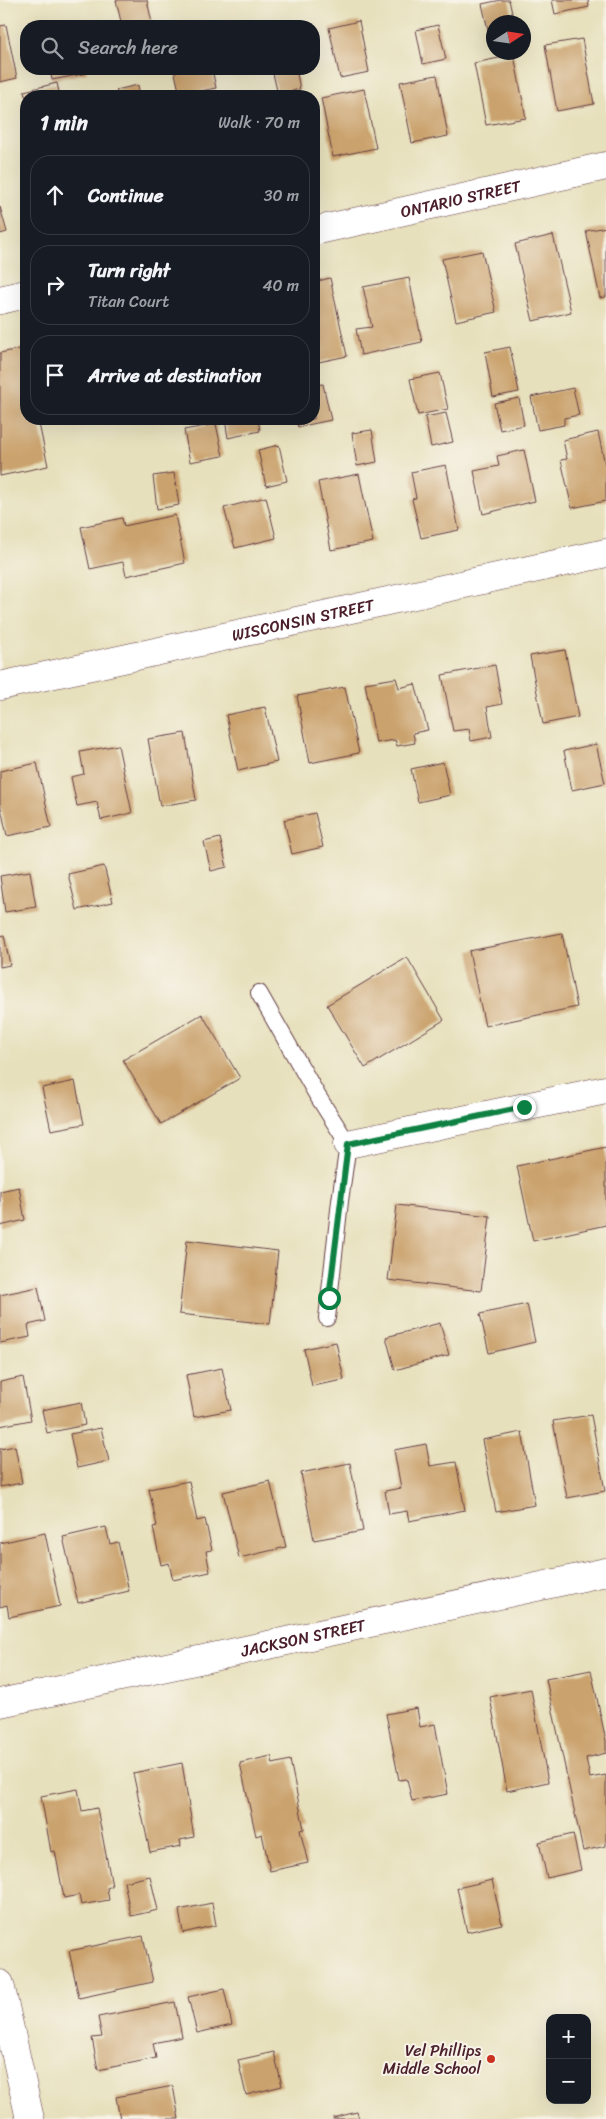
<!DOCTYPE html>
<meta charset="utf-8">
<style>
:root{--surface:#171b24;--page:#242831;--text:#f1f3f6;--muted:#9ea1a6;--line:#363941}
body{margin:0;font-family:Sriracha,sans-serif;background:var(--page);color:var(--text)}
.controls{position:absolute;right:15px;bottom:15px;display:grid;overflow:hidden;border-radius:10px;box-shadow:0 5px 20px #0002}
.controls button{width:45px;height:45px;display:grid;place-items:center;padding:0;border:0;border-bottom:1px solid var(--line);background:var(--surface);color:var(--text);font:25px sans-serif}
.compass{position:absolute;left:486px;top:15px;width:45px;height:45px;border-radius:50%;background:var(--surface);box-shadow:0 5px 20px #0002;rotate:78deg}
.stop{position:absolute;width:15px;height:15px;margin:-11px;border:4px solid #0b8043;border-radius:50%;background:#fff}
.stop.end{background:#0b8043;border-color:#fff;box-shadow:0 1px 5px #0008}
.list{margin:0;padding:0;list-style:none}
h2{display:flex;justify-content:space-between;align-items:center;height:65px;margin:0;padding:0 20px;font-size:21px}
h2 small{font-size:16px;font-weight:400;color:var(--muted)}
.list li{display:grid;grid-template-columns:32px 1fr auto;gap:15px;align-items:center;box-sizing:border-box;height:80px;margin:0 10px 10px;padding:0 10px;border:1px solid var(--line);border-radius:20px}
.list b{display:block;font-size:19px;white-space:nowrap}
.list p{margin:0;font-size:16px;white-space:nowrap;color:var(--muted)}
.list em{font-size:16px;font-style:normal;color:var(--muted)}
.icon{flex:none;width:28px;height:28px;fill:none;stroke:currentColor;stroke-width:2;stroke-linecap:round;stroke-linejoin:round}
.map{position:relative;flex:none;width:606px;height:2119px;overflow:hidden}
.search{position:absolute;background:var(--surface);box-shadow:0 5px 20px #0002;left:20px;top:20px;width:300px;height:55px;display:flex;align-items:center;gap:12px;box-sizing:border-box;padding:0 18px;border-radius:20px;color:var(--muted);font-size:19px}
.panel{position:absolute;background:var(--surface);box-shadow:0 5px 20px #0002;left:20px;top:90px;width:300px;height:335px;border-radius:20px}
.map>svg:first-child{display:block}
.building{fill:#caa26d}
.lines{fill:none;stroke-linecap:round;stroke-linejoin:round}
.lane-casing{stroke:#623c41;stroke-width:18}
.street-casing{stroke:#623c41;stroke-width:29}
.secondary-casing{stroke:#623c41;stroke-width:29}
.primary-casing{stroke:#623c41;stroke-width:29}
.lane{stroke:#fff;stroke-width:16}
.street{stroke:#fff;stroke-width:28}
.secondary{stroke:#fff;stroke-width:28}
.primary{stroke:#fff;stroke-width:28}
.route{stroke:#0b8043;stroke-width:6}
.poi-dot{fill:#c8321e;stroke:#f7f3e8;stroke-width:2}
.labels{text-anchor:middle;stroke-width:4;stroke-linejoin:round;paint-order:stroke}
.street-label{font-size:16px;fill:#4a1f2b;stroke:#f7f3e8}
.poi-label{font-size:16px;fill:#4a1f2b;stroke:#f7f3e8;text-anchor:end}
</style>
<div class="map">
<svg width="606" height="2119" viewBox="0 0 606 2119">
<rect width="100%" height="100%" fill="#f7f3e8"/>
<filter id="ink" filterUnits="userSpaceOnUse"><feTurbulence type="fractalNoise" baseFrequency=".02" numOctaves="2"/><feDisplacementMap in="SourceGraphic" scale="10" xChannelSelector="R" yChannelSelector="G"/><feConvolveMatrix kernelMatrix="1 2 1 2 8 2 1 2 1" color-interpolation-filters="sRGB"/></filter>
<filter id="wash" filterUnits="userSpaceOnUse"><feTurbulence type="fractalNoise" baseFrequency=".0096" numOctaves="4" result="noise"/><feDisplacementMap in="SourceGraphic" scale="20" xChannelSelector="R" yChannelSelector="G"/><feGaussianBlur stdDeviation="1.12" result="paint"/><feColorMatrix in="noise" values="0 0 0 0 0 0 0 0 0 0 0 0 0 0 0 0 0 1.4 0 .05"/><feComposite in="paint" operator="in"/></filter>
<g filter="url(#wash)">
<rect width="100%" height="100%" fill="#e7e0bc"/>
<g id="blocks">
<g class="building">
<polygon points="116,0 147,0 152,23 139,26 122,26"/>
<polygon points="501,0 509,0 514,22 494,22 494,38 490,38 482,4"/>
<polygon points="552,0 588,0 589,7 555,14"/>
<polygon points="359,21 369,72 340,78 329,28"/>
<polygon points="6,25 17,78 0,82 0,26"/>
<polygon points="438,25 446,59 423,64 416,30"/>
<polygon points="582,39 594,104 557,111 545,45"/>
<polygon points="514,55 526,118 486,125 474,63"/>
<polygon points="50,69 86,69 87,73 52,80"/>
<polygon points="174,69 212,69 216,88 180,95"/>
<polygon points="272,69 296,69 300,89 278,95"/>
<polygon points="437,75 448,136 412,143 400,82"/>
<polygon points="57,83 60,96 25,96 24,91"/>
<polygon points="138,85 140,96 118,96 116,90"/>
<polygon points="364,89 376,148 333,157 321,98"/>
<polygon points="0,207 7,232 0,234"/>
<polygon points="606,227 606,297 600,298 586,231"/>
<polygon points="553,235 571,312 533,321 515,244"/>
<polygon points="482,251 496,312 456,321 442,259"/>
<polygon points="330,278 347,356 314,363 314,282"/>
<polygon points="409,278 422,342 361,355 356,329 372,327 363,287"/>
<polygon points="510,347 519,392 493,397 485,352"/>
<polygon points="23,348 26,365 26,419 38,419 48,466 0,476 0,353"/>
<polygon points="440,373 448,409 418,415 410,379"/>
<polygon points="323,384 331,420 298,427 296,419 314,419 314,385"/>
<polygon points="573,388 579,415 564,418 564,425 538,430 531,397"/>
<polygon points="519,398 524,425 500,430 494,403"/>
<polygon points="446,413 453,442 431,447 425,417"/>
<polygon points="225,419 258,419 260,431 228,438"/>
<polygon points="216,424 223,456 190,462 184,430"/>
<polygon points="372,430 377,462 357,466 352,433"/>
<polygon points="598,432 606,469 606,501 572,508 561,460 567,459 563,440"/>
<polygon points="279,445 287,481 266,486 258,450"/>
<polygon points="524,450 535,501 483,514 474,471 499,466 497,456"/>
<polygon points="446,465 459,530 421,538 412,499 416,498 411,472"/>
<polygon points="174,473 179,505 157,509 153,476"/>
<polygon points="359,474 373,542 331,550 318,482"/>
<polygon points="266,497 276,538 235,548 224,508"/>
<polygon points="175,515 185,563 126,576 123,562 90,569 81,527 122,518 124,526"/>
<polygon points="565,650 578,717 543,724 530,656"/>
<polygon points="495,665 502,704 487,707 492,737 471,741 469,729 453,731 442,675"/>
<polygon points="396,678 399,688 415,684 428,730 413,733 415,743 397,746 395,740 376,743 365,683"/>
<polygon points="345,687 359,753 310,763 297,696"/>
<polygon points="265,707 277,762 238,771 226,715"/>
<polygon points="185,733 196,800 160,806 148,739"/>
<polygon points="596,744 605,783 572,790 564,751"/>
<polygon points="118,745 132,813 101,820 97,802 77,806 71,777 84,774 80,752"/>
<polygon points="443,762 450,795 418,802 411,769"/>
<polygon points="37,763 51,827 7,836 0,803 0,771"/>
<polygon points="315,813 323,847 292,854 284,820"/>
<polygon points="220,838 227,867 211,871 204,842"/>
<polygon points="104,866 113,902 77,910 68,874"/>
<polygon points="30,871 36,907 5,912 0,876"/>
<polygon points="562,933 577,1007 485,1026 469,951"/>
<polygon points="4,935 10,965 0,967 0,936"/>
<polygon points="407,957 444,1020 365,1068 327,1005"/>
<polygon points="202,1014 240,1078 161,1124 123,1060"/>
<polygon points="75,1081 84,1124 51,1130 42,1088"/>
<polygon points="606,1147 606,1225 533,1241 517,1166"/>
<polygon points="19,1187 25,1220 0,1226 0,1191"/>
<polygon points="397,1205 490,1216 481,1291 388,1280"/>
<polygon points="187,1240 278,1251 270,1324 179,1314"/>
<polygon points="38,1287 45,1321 28,1325 30,1337 0,1343 0,1295"/>
<polygon points="527,1304 535,1342 489,1353 480,1314"/>
<polygon points="440,1323 449,1355 395,1370 386,1337"/>
<polygon points="336,1342 344,1380 312,1386 304,1349"/>
<polygon points="222,1368 231,1410 194,1417 186,1375"/>
<polygon points="23,1377 31,1420 0,1426 0,1382"/>
<polygon points="81,1402 85,1425 47,1433 42,1410"/>
<polygon points="591,1415 605,1491 567,1498 553,1421"/>
<polygon points="101,1428 109,1461 77,1468 70,1434"/>
<polygon points="522,1432 535,1505 496,1512 482,1440"/>
<polygon points="426,1444 430,1466 456,1462 465,1510 409,1521 407,1511 389,1514 385,1491 401,1488 394,1450"/>
<polygon points="15,1446 22,1483 0,1487 0,1449"/>
<polygon points="350,1463 363,1531 314,1540 301,1473"/>
<polygon points="189,1481 197,1521 205,1519 212,1550 206,1551 210,1572 173,1580 169,1563 161,1565 153,1527 157,1526 149,1489"/>
<polygon points="270,1481 286,1547 239,1558 223,1492"/>
<polygon points="106,1527 110,1544 118,1542 129,1591 78,1603 63,1537"/>
<polygon points="45,1533 60,1606 9,1617 7,1605 0,1607 0,1543"/>
<polygon points="591,1670 606,1741 606,1753 586,1758 590,1778 606,1775 606,1846 583,1851 546,1679"/>
<polygon points="531,1689 548,1782 507,1791 490,1697"/>
<polygon points="417,1708 420,1727 435,1724 448,1794 412,1801 407,1779 399,1780 386,1714"/>
<polygon points="271,1756 273,1764 290,1760 304,1829 300,1830 308,1863 270,1871 262,1834 256,1836 240,1763"/>
<polygon points="182,1763 194,1837 180,1840 181,1846 150,1852 133,1773"/>
<polygon points="78,1789 82,1811 97,1808 112,1886 107,1888 109,1900 81,1905 79,1895 64,1898 55,1851 51,1852 41,1796"/>
<polygon points="573,1834 581,1870 547,1878 539,1842"/>
<polygon points="150,1876 158,1910 131,1916 124,1882"/>
<polygon points="492,1880 502,1924 467,1932 457,1888"/>
<polygon points="212,1903 216,1925 183,1933 179,1910"/>
<polygon points="143,1936 153,1982 79,1998 69,1951"/>
<polygon points="224,1989 232,2025 197,2033 188,1997"/>
<polygon points="175,2002 182,2037 153,2043 156,2058 98,2070 92,2038 102,2037 98,2017"/>
<polygon points="274,2052 282,2086 246,2095 238,2060"/>
<polygon points="173,2086 179,2119 120,2119 116,2097"/>
<polygon points="357,2112 359,2119 333,2119 333,2118"/>
</g>
</g>
</g>
<g filter="url(#ink)">
<use href="#blocks" fill-opacity="0" stroke="#623c41" stroke-width="1"/>
<g class="lines">
<defs>
<polyline id="lane" points="259,993 317,1095 348,1144 340,1201 327,1318"/>
<g id="street">
<path id="s1" d="M314,231L606,166"/>
<polyline points="0,300 26,294"/>
<polyline points="348,1144 606,1090"/>
<polyline points="0,1984 30,2119"/>
</g>
<g id="secondary">
<path id="s2" d="M0,686L606,553"/>
</g>
<g id="primary">
<path id="s3" d="M0,1703L606,1572"/>
</g>
</defs>
<use href="#lane" class="lane-casing"/>
<use href="#street" class="street-casing"/>
<use href="#secondary" class="secondary-casing"/>
<use href="#primary" class="primary-casing"/>
<use href="#lane" class="lane"/>
<use href="#street" class="street"/>
<use href="#secondary" class="secondary"/>
<use href="#primary" class="primary"/>
</g>
</g>
<g class="lines" filter="url(#ink)">
<polyline class="route" points="329,1298 348,1144 524,1107"/>
</g>
<circle class="poi-dot" cx="491" cy="2059" r="5"/>
<g class="labels">
<g class="street-label">
<text dy="6" stroke="none"><textPath href="#s1" startOffset="150">ONTARIO STREET</textPath></text>
<text dy="6" stroke="none"><textPath href="#s2" startOffset="310">WISCONSIN STREET</textPath></text>
<text dy="6" stroke="none"><textPath href="#s3" startOffset="310">JACKSON STREET</textPath></text>
</g>
<g class="poi-label">
<text x="481" y="2056">Vel Phillips<tspan x="481" dy="18">Middle School</tspan></text>
</g>
</g>
</svg>
<div class="controls">
<button>+</button>
<button>−</button>
</div>
<svg class="compass" viewBox="-18 -18 36 36"><path d="M0-13l5 13h-10z" fill="#e53935"/><path d="M0 13l5-13h-10z" fill="#9ea1a6"/></svg>
<div class="stop" style="left:329px;top:1298px"></div>
<div class="stop end" style="left:524px;top:1107px"></div>
<div class="search"><svg class="icon" aria-label="search" viewBox="0 0 24 24"><circle cx="10" cy="10" r="6"/><path d="M15 15l6 6"/></svg>Search here</div>
<section class="panel">
<h2>1 min<small>Walk · 70 m</small></h2>
<ul class="list">
<li><svg class="icon" aria-label="ahead" viewBox="0 0 24 24"><path d="M12 20V5M6 11l6-6 6 6"/></svg><div><b>Continue</b></div><em>30 m</em></li>
<li><svg class="icon" aria-label="right" viewBox="0 0 24 24"><path d="M7 20v-9h11M14 6l5 5-5 5"/></svg><div><b>Turn right</b><p>Titan Court</p></div><em>40 m</em></li>
<li><svg class="icon" aria-label="arrive" viewBox="0 0 24 24"><path d="M6 21V4h12l-3 4 3 4H6"/></svg><div><b>Arrive at destination</b></div></li>
</ul>
</section>
</div>
